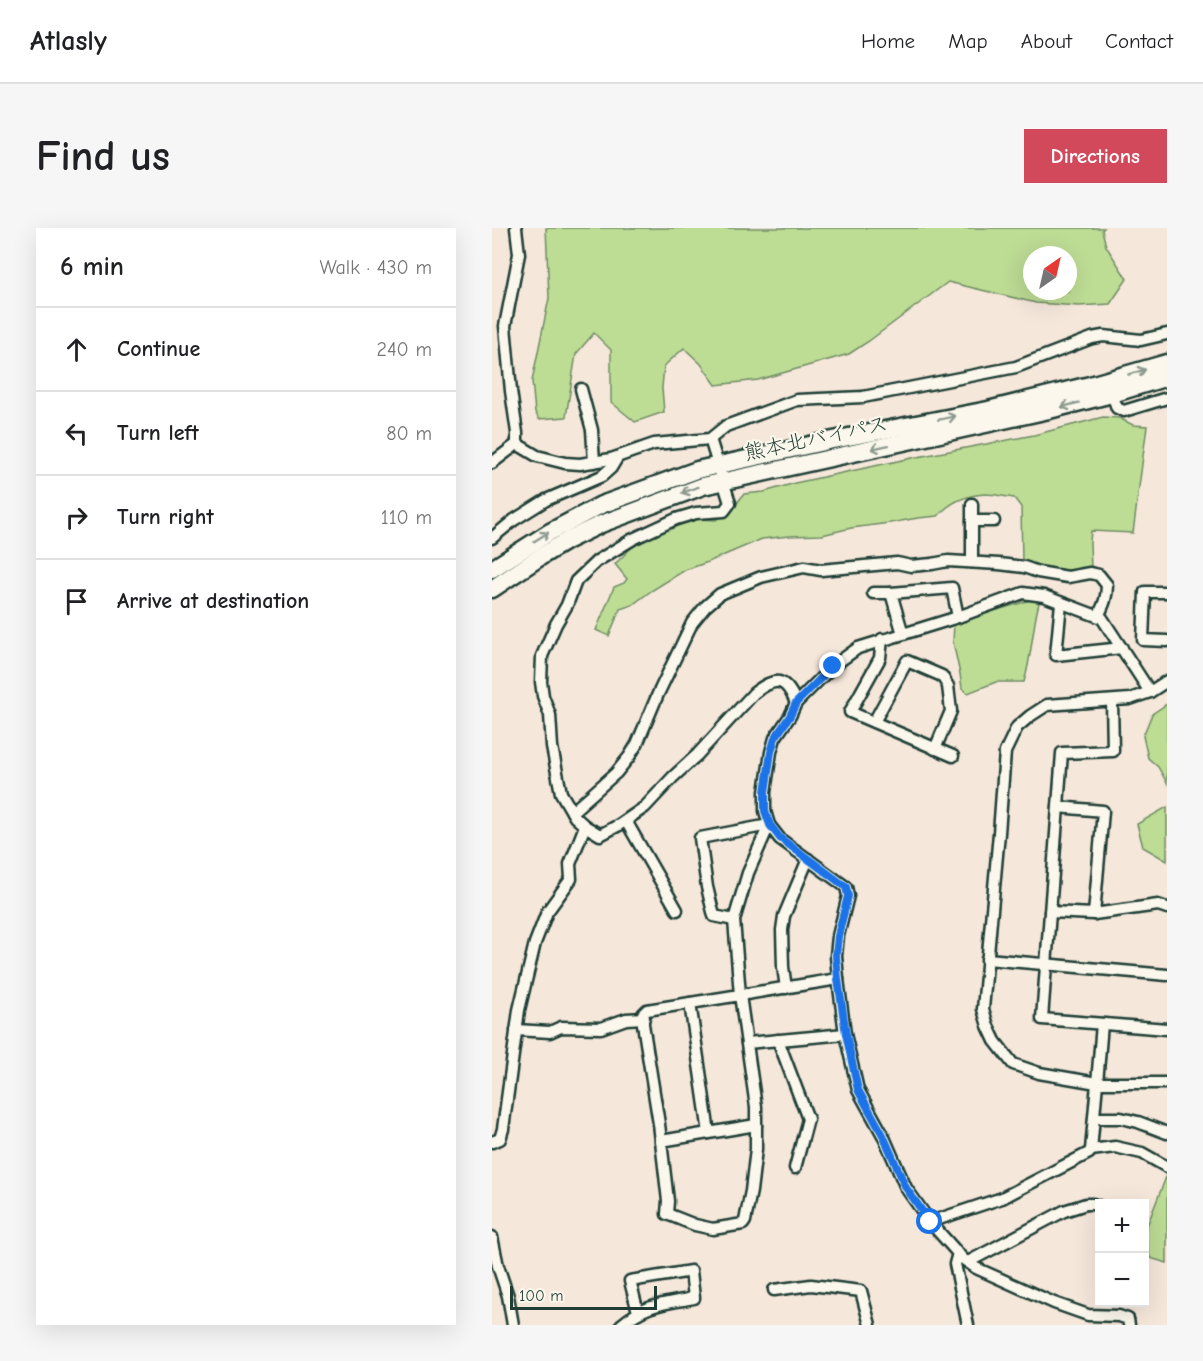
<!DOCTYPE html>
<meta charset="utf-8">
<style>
:root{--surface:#fff;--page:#f6f6f6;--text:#202124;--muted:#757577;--line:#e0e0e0;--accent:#d1495b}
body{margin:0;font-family:"Comic Neue","Klee One",sans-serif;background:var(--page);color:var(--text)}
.controls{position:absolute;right:18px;bottom:18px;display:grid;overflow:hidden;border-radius:0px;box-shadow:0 6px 24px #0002}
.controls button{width:54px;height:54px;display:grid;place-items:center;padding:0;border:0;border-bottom:2px solid var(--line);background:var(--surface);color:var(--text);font:30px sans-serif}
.compass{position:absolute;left:531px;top:18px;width:54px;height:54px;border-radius:50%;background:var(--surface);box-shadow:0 6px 24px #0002;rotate:34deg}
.scale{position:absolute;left:18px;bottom:15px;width:147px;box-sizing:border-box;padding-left:6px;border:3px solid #1f3d34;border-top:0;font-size:16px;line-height:21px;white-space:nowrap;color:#1f3d34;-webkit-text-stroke:4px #fbf7ec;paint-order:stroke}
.stop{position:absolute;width:18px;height:18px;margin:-14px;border:4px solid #1a73e8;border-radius:50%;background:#fff}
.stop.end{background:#1a73e8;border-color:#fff;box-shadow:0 2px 6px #0008}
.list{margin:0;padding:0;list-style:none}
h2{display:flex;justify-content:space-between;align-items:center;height:78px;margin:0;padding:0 24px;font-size:26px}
h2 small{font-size:20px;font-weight:400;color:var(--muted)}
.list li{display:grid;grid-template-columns:39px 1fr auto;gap:18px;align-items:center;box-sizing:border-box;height:84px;padding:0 24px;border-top:2px solid var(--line)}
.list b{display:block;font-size:22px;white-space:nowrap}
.list em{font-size:20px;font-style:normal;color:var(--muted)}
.icon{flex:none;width:33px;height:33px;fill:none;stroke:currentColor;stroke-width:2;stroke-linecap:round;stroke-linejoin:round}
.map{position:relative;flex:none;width:675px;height:1097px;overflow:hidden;border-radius:0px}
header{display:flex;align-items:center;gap:36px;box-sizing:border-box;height:84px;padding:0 30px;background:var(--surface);border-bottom:2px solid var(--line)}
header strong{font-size:28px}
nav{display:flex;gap:33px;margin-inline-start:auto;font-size:21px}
.intro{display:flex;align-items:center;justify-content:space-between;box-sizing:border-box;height:144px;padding:0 36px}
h1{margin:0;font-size:42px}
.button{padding:15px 27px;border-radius:0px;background:var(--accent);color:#fff;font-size:21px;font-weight:700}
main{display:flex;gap:36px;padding:0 36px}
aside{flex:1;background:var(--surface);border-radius:0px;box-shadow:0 6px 24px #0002}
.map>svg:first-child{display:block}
.green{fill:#bddc94;stroke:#6e8c64;stroke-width:1.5;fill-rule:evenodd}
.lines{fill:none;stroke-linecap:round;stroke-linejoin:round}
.minor-casing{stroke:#1f3d34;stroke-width:15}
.highway-casing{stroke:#1f3d34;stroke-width:21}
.minor{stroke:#fbf7ec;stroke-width:10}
.highway{stroke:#fbf7ec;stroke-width:16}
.oneway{stroke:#8d9a90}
.route{stroke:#1a73e8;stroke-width:8}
.labels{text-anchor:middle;stroke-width:4.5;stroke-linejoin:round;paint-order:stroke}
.street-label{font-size:21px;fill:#1f3d34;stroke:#fbf7ec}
</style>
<header>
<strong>Atlasly</strong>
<nav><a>Home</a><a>Map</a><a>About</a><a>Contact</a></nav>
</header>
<div class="intro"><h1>Find us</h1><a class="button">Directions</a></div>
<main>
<aside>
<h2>6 min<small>Walk · 430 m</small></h2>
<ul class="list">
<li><svg class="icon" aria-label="ahead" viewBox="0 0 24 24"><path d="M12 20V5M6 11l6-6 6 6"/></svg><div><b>Continue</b></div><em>240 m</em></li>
<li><svg class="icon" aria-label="left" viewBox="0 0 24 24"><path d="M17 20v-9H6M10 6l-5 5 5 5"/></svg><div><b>Turn left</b></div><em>80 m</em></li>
<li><svg class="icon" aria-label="right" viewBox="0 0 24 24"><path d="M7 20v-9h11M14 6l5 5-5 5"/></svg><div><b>Turn right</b></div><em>110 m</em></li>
<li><svg class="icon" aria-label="arrive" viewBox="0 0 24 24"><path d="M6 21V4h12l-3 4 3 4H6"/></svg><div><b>Arrive at destination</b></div></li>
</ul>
</aside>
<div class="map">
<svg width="675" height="1097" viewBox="0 0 675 1097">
<rect width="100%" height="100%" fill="#f6e7db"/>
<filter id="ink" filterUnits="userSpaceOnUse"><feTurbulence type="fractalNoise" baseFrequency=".0167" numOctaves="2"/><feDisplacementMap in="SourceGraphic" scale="12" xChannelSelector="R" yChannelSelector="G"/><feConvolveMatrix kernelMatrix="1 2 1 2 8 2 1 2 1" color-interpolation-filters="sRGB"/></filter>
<g filter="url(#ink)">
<g class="green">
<path d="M54,0H612L610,2L614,18L635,51L618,76L587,78L544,75L456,54L377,113L357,126L266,152L224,157L209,136L192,120L172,138L170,160L172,184L143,194L119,174V122L102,105L84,126L74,189L47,191L43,184L40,153L57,70ZM540,27H576V63H540Z"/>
<path d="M611,189L627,190L641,197L655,198L641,305L599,303L598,314L599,341L567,345L530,335L529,279L522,270C513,269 503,266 493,266C475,267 458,274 446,288L426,290L398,295L359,300L330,307L297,308L270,311L216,334L193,342L159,363L140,377L128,381L117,408L104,402L122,359L132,355L135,351L123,336L140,319L168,304L206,291L224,292L232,288L242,279L252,266L272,264L303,255L420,230L542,207Z"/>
<path d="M542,371L547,375C540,401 540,428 532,454H504L476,465L470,460L468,446L461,414L462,395Z"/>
<polygon points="675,476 675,555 666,539 656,530 651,508 660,486"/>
<polygon points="675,579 675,633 651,619 645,596"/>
<polygon points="674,949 675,949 675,1035 658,1030 653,1003"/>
</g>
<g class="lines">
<defs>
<g id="minor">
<polyline points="24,0 27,26 13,98 19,163 25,205 25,216"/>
<polyline points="89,161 100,202 102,234"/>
<polyline points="620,166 625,180 632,183 675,170"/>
<path d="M218,211L238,275L232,283L204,285L184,291L141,311L105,333L84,353L75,377L64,396L50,428L49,454L51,468L58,487L60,519L69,565L83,589L93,598L108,607L127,597L153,579L181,549L205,527L262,465C283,449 293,448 304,475"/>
<polyline points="25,216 45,228 73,235 88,236 119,231 162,216 218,211 234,198 305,172 371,169 524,139 600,110 611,108 649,112 675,106"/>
<polyline points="0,235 25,216"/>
<polyline points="480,293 502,293"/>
<polyline points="0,310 22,292 54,272 110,248 119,240 125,230"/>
<polyline points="480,334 480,276"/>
<polyline points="675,364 653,364 651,412 675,413"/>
<polyline points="381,365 399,365"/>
<polyline points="569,375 564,427 630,420"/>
<polyline points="411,406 399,365 460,360 466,389"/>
<polyline points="390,411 388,430 358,484 461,528"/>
<polyline points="620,473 621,523 570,525 550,791 675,801"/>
<polyline points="382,494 415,433 450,448 456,458 459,483 443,521"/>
<path d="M80,584L124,545L137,529L145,516L166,466L200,395L213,379L228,366L269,349L312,339L329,342L405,335L419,338L440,336L456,333L507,336L532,339L546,344L576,349L598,345L607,347L615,357C615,369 612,377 606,388"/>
<polyline points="134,593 185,682"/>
<polyline points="277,597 256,645 242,692 248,767 346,751"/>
<polyline points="558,684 602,686 611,583 566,579"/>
<polyline points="602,686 666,677 675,680"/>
<polyline points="242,692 222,688 215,659 208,610 277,597"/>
<polyline points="495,731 675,747"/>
<polyline points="294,760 291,739 290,702 292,688 316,631"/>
<polygon points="248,767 264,879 264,921 259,963 253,993 251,996 221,1001 203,997 175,986 176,973 167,896 151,796 151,786 155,782"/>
<polyline points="198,775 217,905"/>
<polyline points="610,796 605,855 675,855"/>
<polyline points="24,802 58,804 69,799 109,800 134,791 152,790"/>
<polyline points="286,812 316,891 303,940"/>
<polyline points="255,815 353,806"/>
<polyline points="602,890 629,890 646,894 675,905"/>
<polyline points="169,913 264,897"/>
<polyline points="0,914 8,911 11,901 27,782 43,715 55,684 79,651 78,636 93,598"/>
<polyline points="599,922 623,919 650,925 675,939"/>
<polyline points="438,994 510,970 597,925 599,922 605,855 547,845 521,836 503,813 496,798 491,781 507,605 513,524 525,499 538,488 555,477 638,471 658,464 675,453"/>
<polyline points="0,1009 6,1038 16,1068 21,1097"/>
<polyline points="466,1025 463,1036 476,1097"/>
<polyline points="476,1034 572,983 594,976 601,976 608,979"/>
<polyline points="282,1062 319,1057 369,1063 378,1097"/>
<path d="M129,1097C154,1076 171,1076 202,1070L199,1043L138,1053L146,1084"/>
<polyline points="637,1097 636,1091 627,1088 596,1087 562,1075 484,1040 471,1031 438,994 414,960 391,907 366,862 353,806 346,751 344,728 346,708 356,668 354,659 288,611 277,597 273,583 273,564 279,524 283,510 298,488 304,475 341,438 366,420 466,389 531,365 552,368 610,390 658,464"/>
</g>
<g id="highway">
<polyline points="0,341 58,304 109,277 205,242 336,213 496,182 598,157 675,135"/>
<polyline points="0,361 51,327 76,312 109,296 211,258 557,182 620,166 675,149"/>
</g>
</defs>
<use href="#minor" class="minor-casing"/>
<use href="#highway" class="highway-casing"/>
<use href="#minor" class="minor"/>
<use href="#highway" class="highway"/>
</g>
<defs><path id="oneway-shaft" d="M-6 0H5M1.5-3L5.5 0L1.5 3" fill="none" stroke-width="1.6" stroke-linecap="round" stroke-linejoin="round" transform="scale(1.5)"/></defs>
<g class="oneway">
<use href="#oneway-shaft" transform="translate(645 144) rotate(-16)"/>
<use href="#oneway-shaft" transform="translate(578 177) rotate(165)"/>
<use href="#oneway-shaft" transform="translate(455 190) rotate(-12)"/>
<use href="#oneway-shaft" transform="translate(388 219) rotate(168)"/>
<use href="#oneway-shaft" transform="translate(198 262) rotate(160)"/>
<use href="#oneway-shaft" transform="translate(49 309) rotate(-32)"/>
</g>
</g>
<g class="lines" filter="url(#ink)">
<polyline class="route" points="341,438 304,475 298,488 283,510 279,524 273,564 273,583 278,597 288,610 354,659 356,668 346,708 344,728 346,751 354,806 366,862 391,907 414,960 438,994"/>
</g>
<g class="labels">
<g class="street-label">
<text transform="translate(324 210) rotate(-12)" y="7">熊本北バイパス</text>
</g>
</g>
</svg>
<div class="controls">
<button>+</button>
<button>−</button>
</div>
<svg class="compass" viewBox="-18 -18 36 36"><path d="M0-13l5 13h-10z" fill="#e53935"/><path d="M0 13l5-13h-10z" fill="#757577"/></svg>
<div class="scale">100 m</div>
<div class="stop" style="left:438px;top:994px"></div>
<div class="stop end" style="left:341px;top:438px"></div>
</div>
</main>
